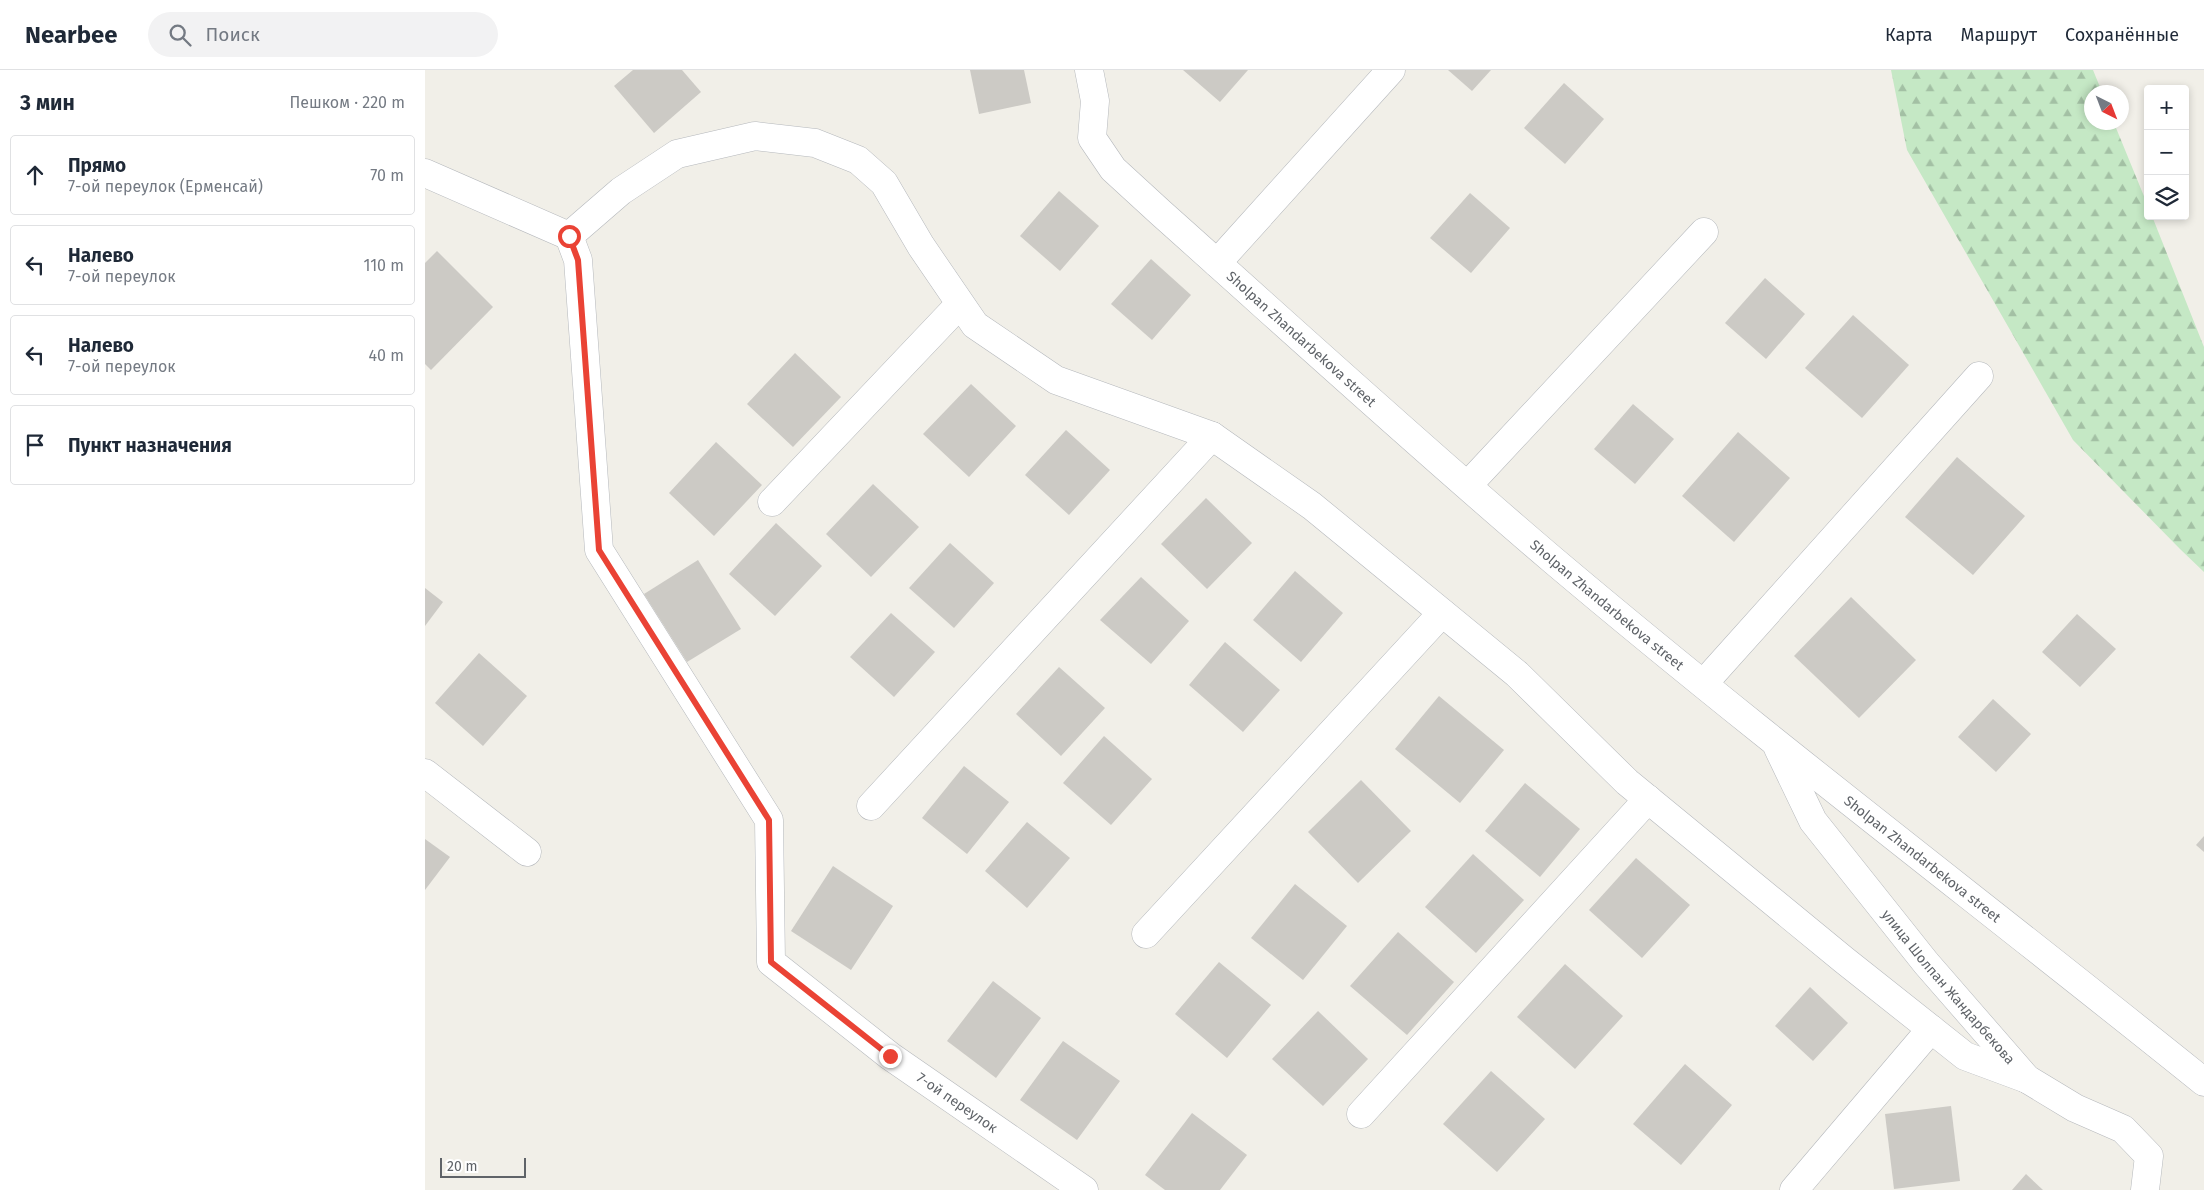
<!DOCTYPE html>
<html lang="ru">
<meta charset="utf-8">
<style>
:root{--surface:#fff;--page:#f2f2f3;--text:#1f2937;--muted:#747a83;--line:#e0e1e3}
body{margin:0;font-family:"Fira Sans",sans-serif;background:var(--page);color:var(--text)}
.controls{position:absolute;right:15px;top:15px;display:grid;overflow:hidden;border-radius:5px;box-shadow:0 2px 8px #0003}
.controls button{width:45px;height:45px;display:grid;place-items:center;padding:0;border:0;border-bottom:1px solid var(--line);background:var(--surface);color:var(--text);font:25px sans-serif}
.compass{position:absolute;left:1659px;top:15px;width:45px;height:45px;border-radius:50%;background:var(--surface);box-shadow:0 2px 8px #0003;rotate:138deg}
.scale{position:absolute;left:15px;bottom:12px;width:86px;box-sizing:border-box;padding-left:5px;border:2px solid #5f6368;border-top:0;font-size:14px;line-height:18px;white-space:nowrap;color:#5f6368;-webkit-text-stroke:4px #fff;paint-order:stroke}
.stop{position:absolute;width:15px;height:15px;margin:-11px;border:4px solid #ea4335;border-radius:50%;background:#fff}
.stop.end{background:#ea4335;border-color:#fff;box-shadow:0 1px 5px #0008}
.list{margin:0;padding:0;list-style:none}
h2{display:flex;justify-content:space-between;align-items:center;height:65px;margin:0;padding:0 20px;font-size:21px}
h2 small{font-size:16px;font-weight:400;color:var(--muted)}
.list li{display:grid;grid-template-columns:32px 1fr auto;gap:15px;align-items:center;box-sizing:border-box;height:80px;margin:0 10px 10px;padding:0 10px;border:1px solid var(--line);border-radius:5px}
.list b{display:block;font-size:19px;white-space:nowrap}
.list p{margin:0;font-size:16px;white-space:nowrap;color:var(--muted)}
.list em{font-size:16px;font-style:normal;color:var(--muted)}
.icon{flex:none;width:28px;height:28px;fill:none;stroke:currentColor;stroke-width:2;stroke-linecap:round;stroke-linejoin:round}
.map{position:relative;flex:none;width:1779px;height:1120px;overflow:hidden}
header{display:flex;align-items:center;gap:30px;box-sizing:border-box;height:70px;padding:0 25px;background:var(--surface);border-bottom:1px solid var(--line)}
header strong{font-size:24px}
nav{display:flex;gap:28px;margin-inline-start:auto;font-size:18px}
.search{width:350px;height:45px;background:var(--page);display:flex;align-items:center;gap:12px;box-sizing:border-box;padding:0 18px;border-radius:28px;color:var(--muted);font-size:19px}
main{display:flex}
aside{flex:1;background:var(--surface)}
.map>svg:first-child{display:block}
.forest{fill:url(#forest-firs)}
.building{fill:#cccac5}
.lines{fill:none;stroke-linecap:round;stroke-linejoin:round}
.minor-casing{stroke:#b5b8bc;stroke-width:29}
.minor{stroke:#fff;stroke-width:28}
.route{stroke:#ea4335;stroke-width:6}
.labels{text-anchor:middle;stroke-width:4;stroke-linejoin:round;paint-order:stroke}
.street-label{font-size:14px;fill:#5f6368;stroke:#fff}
</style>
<header>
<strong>Nearbee</strong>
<div class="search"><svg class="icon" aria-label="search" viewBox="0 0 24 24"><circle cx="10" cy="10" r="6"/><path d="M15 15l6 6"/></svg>Поиск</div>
<nav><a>Карта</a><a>Маршрут</a><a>Сохранённые</a></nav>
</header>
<main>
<aside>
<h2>3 мин<small>Пешком · 220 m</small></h2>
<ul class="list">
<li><svg class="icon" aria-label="ahead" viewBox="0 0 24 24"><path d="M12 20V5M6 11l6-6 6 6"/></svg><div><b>Прямо</b><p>7-ой переулок (Ерменсай)</p></div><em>70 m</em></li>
<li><svg class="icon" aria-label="left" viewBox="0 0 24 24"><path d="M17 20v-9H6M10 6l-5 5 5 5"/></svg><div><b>Налево</b><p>7-ой переулок</p></div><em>110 m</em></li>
<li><svg class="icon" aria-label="left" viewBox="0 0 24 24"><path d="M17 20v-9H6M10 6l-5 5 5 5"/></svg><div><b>Налево</b><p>7-ой переулок</p></div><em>40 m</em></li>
<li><svg class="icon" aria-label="arrive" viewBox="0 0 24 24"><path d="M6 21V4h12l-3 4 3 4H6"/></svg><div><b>Пункт назначения</b></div></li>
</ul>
</aside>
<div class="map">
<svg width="1779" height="1120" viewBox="0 0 1779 1120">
<defs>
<pattern id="forest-firs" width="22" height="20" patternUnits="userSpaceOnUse" patternTransform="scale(1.25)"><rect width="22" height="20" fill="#c5e8c5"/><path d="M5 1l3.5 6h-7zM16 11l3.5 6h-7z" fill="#a3c0a4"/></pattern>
</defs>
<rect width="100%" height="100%" fill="#f1efe8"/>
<polygon class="forest" points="1466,0 1668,0 1677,22 1666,22 1666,52 1689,53 1723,136 1723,146 1727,146 1779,277 1779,502 1755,479 1648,370 1482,80"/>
<g class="building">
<polygon points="208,0 257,0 276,22 229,63 189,16"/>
<polygon points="545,0 599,0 606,33 554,44"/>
<polygon points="758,0 823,0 795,32"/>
<polygon points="1023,0 1066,0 1047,21"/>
<polygon points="1139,13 1179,49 1140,94 1099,58"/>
<polygon points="634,121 674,156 635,201 595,166"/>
<polygon points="1045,123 1085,158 1046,203 1005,168"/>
<polygon points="12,181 68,237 6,300 0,294 0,193"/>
<polygon points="726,189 766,225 727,270 686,234"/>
<polygon points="1340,208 1380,244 1341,289 1300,253"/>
<polygon points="1428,245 1484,295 1437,348 1380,298"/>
<polygon points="370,283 416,327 368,377 322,334"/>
<polygon points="546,314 591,356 544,407 498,364"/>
<polygon points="1208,334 1249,369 1210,414 1169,379"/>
<polygon points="641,360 685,400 644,445 600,405"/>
<polygon points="1313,362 1365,408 1309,472 1257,426"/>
<polygon points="291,372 337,415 289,466 244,423"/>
<polygon points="1532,387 1600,446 1548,505 1480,447"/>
<polygon points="448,414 494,457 446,507 401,464"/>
<polygon points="781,428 827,473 782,519 736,474"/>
<polygon points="351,453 397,496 350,546 304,504"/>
<polygon points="525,473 569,513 529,558 484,518"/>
<polygon points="273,490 316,559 262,592 219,524"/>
<polygon points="870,501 918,543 876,592 828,550"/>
<polygon points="716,507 764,551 726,594 675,550"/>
<polygon points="0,518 18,532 0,556"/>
<polygon points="1426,527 1491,590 1434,648 1369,586"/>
<polygon points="466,543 510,582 469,627 425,587"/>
<polygon points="1652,544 1691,579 1655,617 1617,582"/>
<polygon points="800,572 855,620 818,662 764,615"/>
<polygon points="54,583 102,626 58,676 10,633"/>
<polygon points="634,597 680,638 636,686 591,644"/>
<polygon points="1014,626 1079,680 1035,733 970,679"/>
<polygon points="1568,629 1606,664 1571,702 1533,667"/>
<polygon points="679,666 727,709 686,755 638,713"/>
<polygon points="539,696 584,732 542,784 497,748"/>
<polygon points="936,710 986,761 933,813 883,762"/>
<polygon points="1100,713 1155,759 1115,807 1060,761"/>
<polygon points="602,752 645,788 602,838 560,801"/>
<polygon points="1779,766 1779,782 1771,775"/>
<polygon points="0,769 25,787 0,820"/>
<polygon points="1048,784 1099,830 1051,883 1000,837"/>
<polygon points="1211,788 1265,835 1217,888 1164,840"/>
<polygon points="408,796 468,836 426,900 366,861"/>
<polygon points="870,814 922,856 878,910 826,868"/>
<polygon points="973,862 1029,912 982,965 925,916"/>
<polygon points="794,892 846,935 802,988 750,944"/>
<polygon points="1140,894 1198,946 1150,999 1092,947"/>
<polygon points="568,911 616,948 571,1008 522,971"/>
<polygon points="1385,917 1423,953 1388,991 1350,956"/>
<polygon points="893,941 943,989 898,1036 847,989"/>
<polygon points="638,971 695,1011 652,1070 595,1030"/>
<polygon points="1260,994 1307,1035 1256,1095 1208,1054"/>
<polygon points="1066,1001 1120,1049 1072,1102 1018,1054"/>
<polygon points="1526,1036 1535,1111 1469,1119 1460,1044"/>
<polygon points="767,1043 822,1085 795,1120 740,1120 720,1105"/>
<polygon points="1601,1104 1618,1120 1587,1120"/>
</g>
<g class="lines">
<defs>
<g id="minor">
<path id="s1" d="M664,0L670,31L667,68L688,99L736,143C866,259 996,378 1129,491C1341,670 1563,838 1779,1012"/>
<path id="s2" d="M0,103L144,166L153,190L174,480L344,750L346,892L465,986L659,1120"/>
<polyline points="144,166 196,121 252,84 330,66 390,73 433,90 459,113 496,176 550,255 631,310 787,366 887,436 1092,604 1202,712 1419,890 1540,986 1602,1009"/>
<polyline points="792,193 966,0"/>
<polyline points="1043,415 1279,162"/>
<polyline points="347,432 534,235"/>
<polyline points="1279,613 1554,306"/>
<path id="s3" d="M1353,678L1388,751L1501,893L1602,1009L1650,1038L1698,1059L1724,1086L1720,1120"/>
<polyline points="0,703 102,782"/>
<polyline points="446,736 787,366"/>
<polyline points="721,864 1017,543"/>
<polyline points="936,1044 1223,729"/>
<polyline points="1369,1120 1506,959"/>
</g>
</defs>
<use href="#minor" class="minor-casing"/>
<use href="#minor" class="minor"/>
</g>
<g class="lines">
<polyline class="route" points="144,166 153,190 174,480 344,750 346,892 465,986"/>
</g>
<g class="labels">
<g class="street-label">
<text dy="5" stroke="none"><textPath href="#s1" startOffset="360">Sholpan Zhandarbekova street</textPath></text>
<text dy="5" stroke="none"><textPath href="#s1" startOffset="765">Sholpan Zhandarbekova street</textPath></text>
<text dy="5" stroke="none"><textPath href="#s1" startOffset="1170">Sholpan Zhandarbekova street</textPath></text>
<text dy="5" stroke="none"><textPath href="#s3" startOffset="295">улица Шолпан Жандарбекова</textPath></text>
<text dy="5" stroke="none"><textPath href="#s2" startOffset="1168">7-ой переулок</textPath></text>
</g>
</g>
</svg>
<div class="controls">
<button>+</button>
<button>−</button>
<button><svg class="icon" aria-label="layers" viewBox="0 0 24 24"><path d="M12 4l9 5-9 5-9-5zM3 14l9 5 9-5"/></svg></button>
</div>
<svg class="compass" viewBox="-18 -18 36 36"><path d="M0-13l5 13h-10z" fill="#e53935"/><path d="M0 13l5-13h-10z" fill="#747a83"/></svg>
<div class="scale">20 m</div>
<div class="stop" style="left:144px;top:166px"></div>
<div class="stop end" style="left:465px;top:986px"></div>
</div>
</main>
